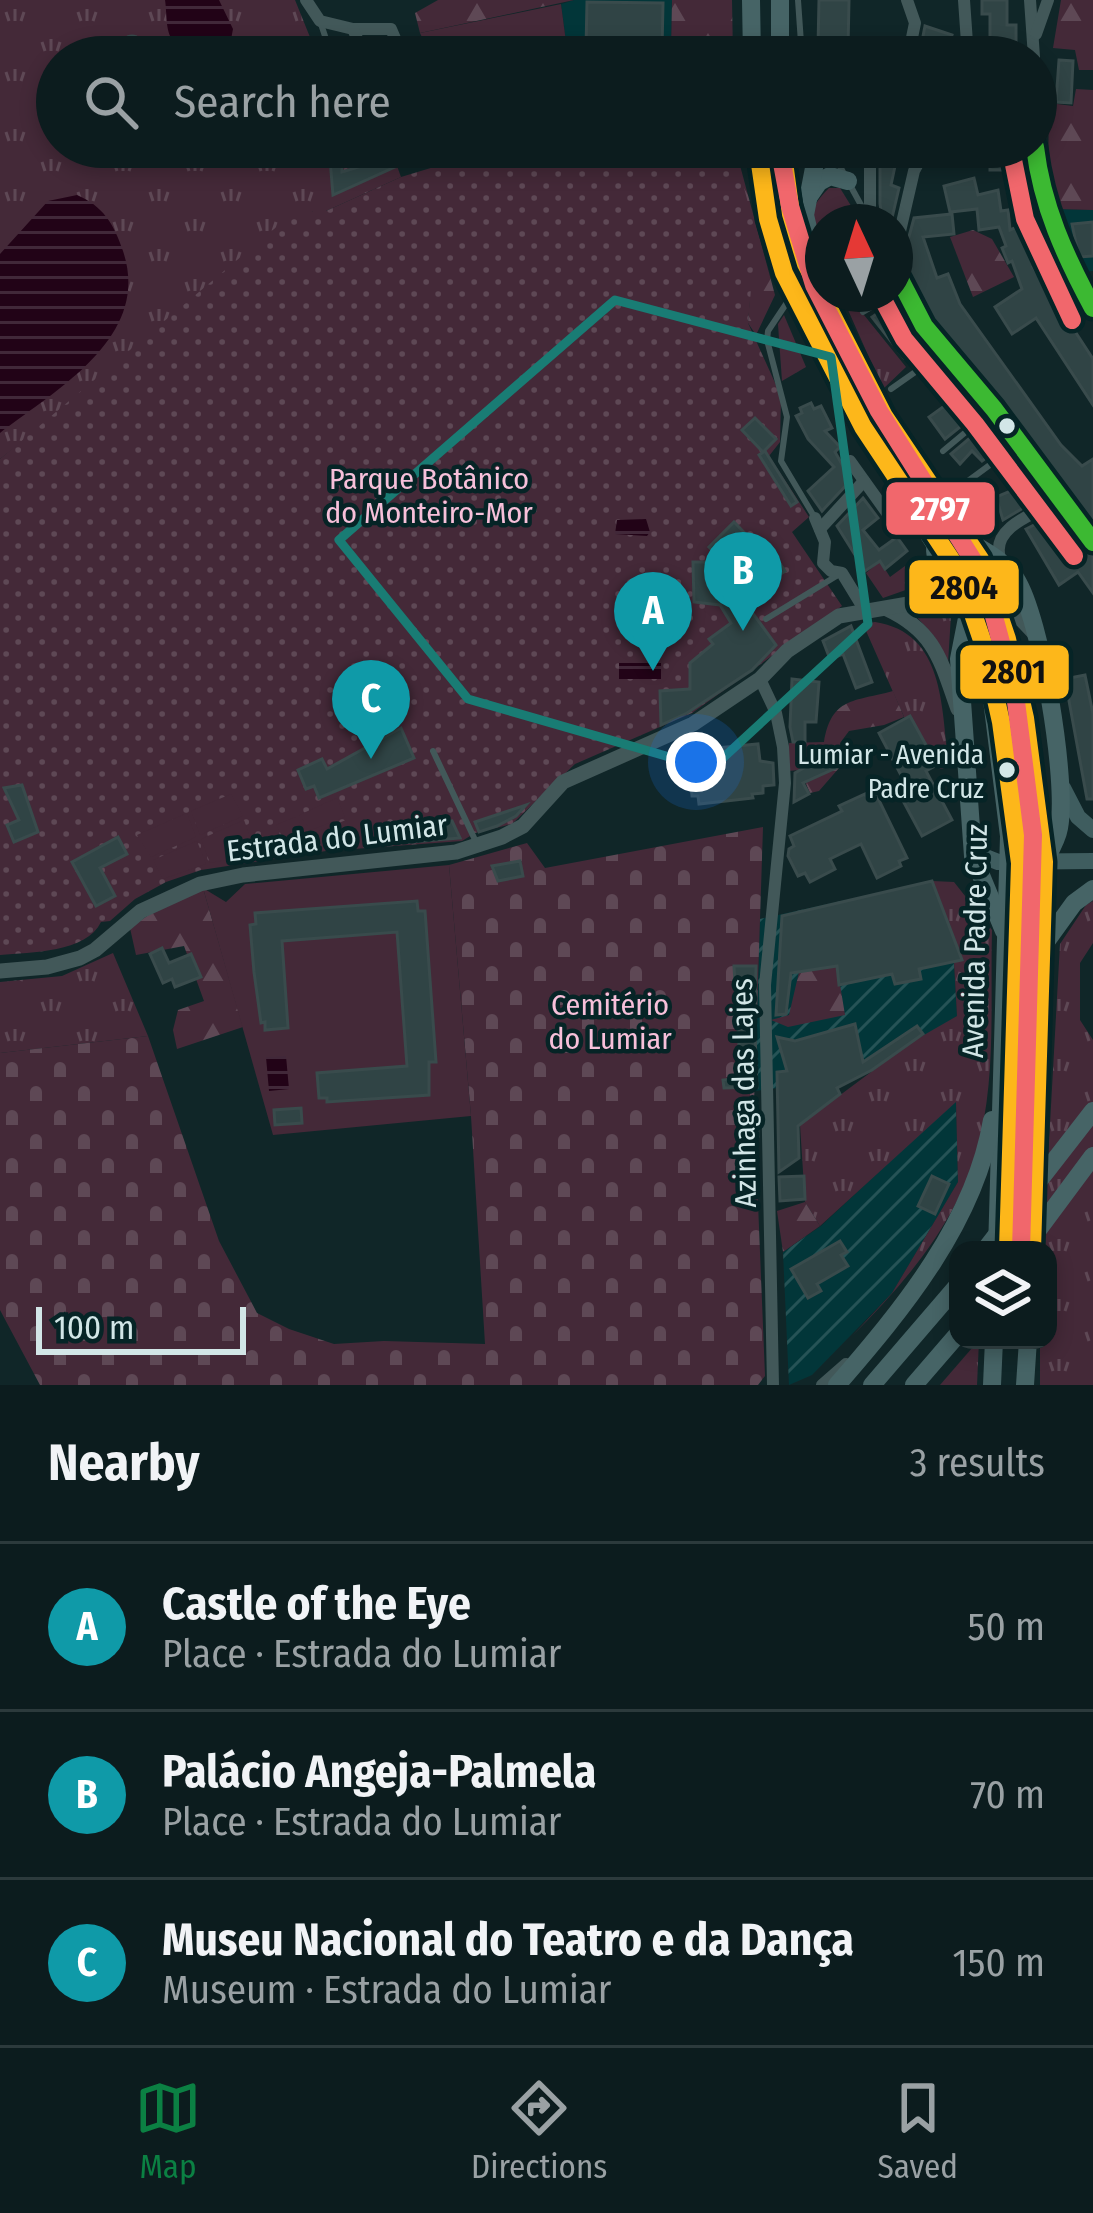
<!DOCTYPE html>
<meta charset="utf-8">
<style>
:root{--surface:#0c1c1e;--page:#1a292b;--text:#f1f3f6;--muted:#9aa1a4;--line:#2c3a3c;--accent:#0b8043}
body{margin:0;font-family:"Fira Sans Condensed",sans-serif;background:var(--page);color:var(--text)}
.controls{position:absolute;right:36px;bottom:36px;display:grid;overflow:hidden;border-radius:24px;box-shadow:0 6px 18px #0003}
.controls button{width:108px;height:108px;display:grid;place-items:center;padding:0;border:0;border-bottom:3px solid var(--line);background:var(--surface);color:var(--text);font:60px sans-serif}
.compass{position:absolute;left:805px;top:204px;width:108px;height:108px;border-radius:50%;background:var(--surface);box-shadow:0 6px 18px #0003;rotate:356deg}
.scale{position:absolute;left:36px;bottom:30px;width:210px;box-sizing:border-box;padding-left:12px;border:6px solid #d2e6e7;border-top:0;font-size:33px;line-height:42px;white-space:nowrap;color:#d2e6e7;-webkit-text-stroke:9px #062426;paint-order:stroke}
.you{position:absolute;left:696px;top:762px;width:42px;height:42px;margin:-30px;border:9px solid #fff;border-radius:50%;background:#1a73e8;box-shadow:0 0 0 18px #1a73e833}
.badge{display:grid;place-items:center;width:78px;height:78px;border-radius:50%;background:var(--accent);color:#fff;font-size:39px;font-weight:700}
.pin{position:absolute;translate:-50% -99px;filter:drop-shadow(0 3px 6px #0008)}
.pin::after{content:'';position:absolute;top:63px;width:42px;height:36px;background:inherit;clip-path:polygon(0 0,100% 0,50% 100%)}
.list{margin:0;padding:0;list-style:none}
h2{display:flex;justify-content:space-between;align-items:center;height:156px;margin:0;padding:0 48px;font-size:51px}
h2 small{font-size:39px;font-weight:400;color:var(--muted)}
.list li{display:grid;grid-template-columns:78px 1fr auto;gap:36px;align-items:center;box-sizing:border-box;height:168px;padding:0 48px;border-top:3px solid var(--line)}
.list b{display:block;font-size:45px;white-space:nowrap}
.list p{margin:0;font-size:39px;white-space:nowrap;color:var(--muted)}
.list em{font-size:39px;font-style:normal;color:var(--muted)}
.icon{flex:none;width:66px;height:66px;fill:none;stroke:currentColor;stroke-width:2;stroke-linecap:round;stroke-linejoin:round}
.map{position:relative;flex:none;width:1093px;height:1385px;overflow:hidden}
.search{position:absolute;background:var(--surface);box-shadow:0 6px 18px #0003;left:36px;right:36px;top:36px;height:132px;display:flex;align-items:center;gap:30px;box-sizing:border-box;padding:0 42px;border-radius:66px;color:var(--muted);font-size:45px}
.sheet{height:660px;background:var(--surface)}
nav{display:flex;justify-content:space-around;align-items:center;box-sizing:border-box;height:168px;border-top:3px solid var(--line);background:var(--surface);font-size:33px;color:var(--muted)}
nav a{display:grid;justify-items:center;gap:6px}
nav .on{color:var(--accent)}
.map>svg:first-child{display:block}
.built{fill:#023639}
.industrial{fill:url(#industrial-furrows)}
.grass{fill:url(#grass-tufts)}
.forest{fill:url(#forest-firs)}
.cemetery{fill:url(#cemetery-stones)}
.park{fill:url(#park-dots)}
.garden{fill:#442938}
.water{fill:url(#water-rules)}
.building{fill:#304445;stroke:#394b4c;stroke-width:3}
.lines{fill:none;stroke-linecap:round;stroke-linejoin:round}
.service{stroke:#425859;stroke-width:6}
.minor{stroke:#425859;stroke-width:12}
.tertiary{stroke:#425859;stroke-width:15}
.secondary{stroke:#3f5d5f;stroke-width:16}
.trunk{stroke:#466466;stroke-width:18}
.trunk-bridge{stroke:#466466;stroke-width:18}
.bus-1-casing{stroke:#062426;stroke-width:27}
.bus-2-casing{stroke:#062426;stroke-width:27}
.bus-3-casing{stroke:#062426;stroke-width:27}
.bus-4-casing{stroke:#062426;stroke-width:27}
.bus-5-casing{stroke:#062426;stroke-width:27}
.bus-1{stroke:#fdb71a;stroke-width:18}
.bus-2{stroke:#fdb71a;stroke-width:18}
.bus-3{stroke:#f1676c;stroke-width:18}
.bus-4{stroke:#3cb932;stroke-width:18}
.bus-5{stroke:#f1676c;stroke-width:18}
.marked{fill:none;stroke:#197c74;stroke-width:9;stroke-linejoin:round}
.bus-dot{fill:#d2e6e7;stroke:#062426;stroke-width:4.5}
.labels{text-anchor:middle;stroke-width:9;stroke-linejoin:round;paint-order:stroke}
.bus-label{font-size:27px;fill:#d2e6e7;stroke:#062426;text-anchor:end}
.park-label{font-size:30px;fill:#f7c0da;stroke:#062426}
.street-label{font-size:30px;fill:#d2e6e7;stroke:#062426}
.line-badge{stroke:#062426;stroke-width:4.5}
.badge-label{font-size:33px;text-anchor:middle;font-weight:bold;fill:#fff}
.pale-badge-label{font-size:33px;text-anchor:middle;font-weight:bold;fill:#111}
</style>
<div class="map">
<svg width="1093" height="1385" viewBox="0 0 1093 1385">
<defs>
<pattern id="industrial-furrows" width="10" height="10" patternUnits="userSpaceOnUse" patternTransform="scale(3)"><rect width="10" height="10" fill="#023639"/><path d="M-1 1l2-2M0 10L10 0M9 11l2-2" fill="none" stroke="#265356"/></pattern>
<pattern id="grass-tufts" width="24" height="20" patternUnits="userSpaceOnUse" patternTransform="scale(3)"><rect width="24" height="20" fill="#442938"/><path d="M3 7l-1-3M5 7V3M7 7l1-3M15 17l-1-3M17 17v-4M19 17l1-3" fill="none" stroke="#5e4855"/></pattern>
<pattern id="forest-firs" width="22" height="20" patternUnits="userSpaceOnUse" patternTransform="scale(3)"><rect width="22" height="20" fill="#442938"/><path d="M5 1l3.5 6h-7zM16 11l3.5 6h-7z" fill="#5e4855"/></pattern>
<pattern id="cemetery-stones" width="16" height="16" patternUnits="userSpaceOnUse" patternTransform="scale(3)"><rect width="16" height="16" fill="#442938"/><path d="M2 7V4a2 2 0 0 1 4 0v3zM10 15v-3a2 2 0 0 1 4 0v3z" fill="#5e4855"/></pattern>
<pattern id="park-dots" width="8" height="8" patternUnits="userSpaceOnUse" patternTransform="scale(3)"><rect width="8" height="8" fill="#442938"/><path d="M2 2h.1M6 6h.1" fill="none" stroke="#5e4855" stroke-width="1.8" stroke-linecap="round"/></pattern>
<pattern id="water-rules" width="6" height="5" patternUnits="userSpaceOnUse" patternTransform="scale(3)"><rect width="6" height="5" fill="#220317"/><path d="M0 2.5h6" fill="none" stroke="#412839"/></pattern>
</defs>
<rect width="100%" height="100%" fill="#102628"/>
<g class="built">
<polygon points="574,0 672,0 671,51 662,57 568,57 561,4"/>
<polygon points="1057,209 1093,210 1093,271 1084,272 1066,240"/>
</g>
<g class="industrial">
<polygon points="932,881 962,960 954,962 957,1016 867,1073 865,1065 793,1086 755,1091 760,919"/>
<polygon points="956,1100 958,1182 892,1293 812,1375 789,1385 783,1252 821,1226"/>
</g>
<g class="grass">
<polygon points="0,0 295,0 318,57 57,57 57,147 390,147 401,177 326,211 313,211 0,459"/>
<path d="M829,188H840L861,222H823V251C810,221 804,213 829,188Z"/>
<polygon points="841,294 854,294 864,315 906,367 883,389"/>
<polygon points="784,315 806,367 782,381 778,324"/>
<polygon points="880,561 890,577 905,566 917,586 883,598 866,573"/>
<polygon points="917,609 949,611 951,615 948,663 934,636 913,613"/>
<path d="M875,622C946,633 941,709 949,767L940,769L911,717L905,719L863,624Z"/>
<path d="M932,881L954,882L992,930C990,1002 997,1082 976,1153C955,1225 904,1284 852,1336L892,1293L958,1182L956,1102L820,1226L805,1202L800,1125L910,1043L957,1016L954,962L962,959Z"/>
<polygon points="1093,901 1093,943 1080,963 1080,1020 1093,1040 1093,1385 1040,1385 1040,1340 1048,1340 1048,1250 1043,1250 1060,944 1086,905"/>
<polygon points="113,953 148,1036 0,1053 0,982 62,976"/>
<polygon points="979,1340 977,1385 940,1385"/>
</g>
<g class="forest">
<polygon points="438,0 574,0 420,33 415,13"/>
<polygon points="672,0 732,0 733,57 662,57 671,51"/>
<polygon points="1061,0 1093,0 1093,70 1079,70 1075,50 1053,48"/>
<polygon points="1076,89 1093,90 1093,210 1057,209 1048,178 1049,103 1073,106"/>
<polygon points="668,147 735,147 775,295 756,335 748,323 752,267"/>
<polygon points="973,230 992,239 1014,277 973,297 950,237"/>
<path d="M893,691L904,717L884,725L849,731L840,743L839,768L819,791L810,793L800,770L788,771L789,743L824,742C832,697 853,702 893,691Z"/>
<polygon points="203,888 243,1027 177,1049 173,1030 178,1010 204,1001 184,946 136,955 130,928 157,909"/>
<polygon points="837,966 845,1015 788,1027 771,1020 789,1015 799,972"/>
<polygon points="805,1202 820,1226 783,1252 777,1211"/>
</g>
<polygon class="cemetery" points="763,827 754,1104 765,1376 758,1385 40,1385 0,1310 0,1053 148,1036 219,1241 257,1313 289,1329 334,1344 384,1341 485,1344 471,1116 449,865 527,843 545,868"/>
<path class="park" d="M500,147H708L740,172L756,234L748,323L781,396L780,442L769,456L809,517L792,532L842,606L692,713L575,764L512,824L475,833L462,841L326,851L201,870L166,882L135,899L110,921L101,922C86,953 31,952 0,955V459L280,224L313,211H326L401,177Z"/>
<g class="garden">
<polygon points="561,4 568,57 431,57 420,33"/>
<polygon points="231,794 243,816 200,835 191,811"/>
<polygon points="337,798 345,817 311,830 299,815"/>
<polygon points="187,813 196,837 151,857 137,835"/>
<polygon points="295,817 318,845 289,849 276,825"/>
<polygon points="244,820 256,854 210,863 201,839"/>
<polygon points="346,820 356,842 323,845 314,833"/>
<polygon points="197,841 206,864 163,879 153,860"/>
<polygon points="449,865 471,1116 273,1135 203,888 226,902 245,884"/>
</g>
<g class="water">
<path d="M165,0H219L233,29L230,45C216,57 186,57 173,41C165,31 167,12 165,0Z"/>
<path d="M77,195C103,206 114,224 123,251C152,337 57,389 0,433V254L48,201Z"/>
<polygon points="646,519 650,532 647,536 615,534 617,520"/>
<rect x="619" y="663" width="42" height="16"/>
<polygon points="286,1056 289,1089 269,1091 266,1057"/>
</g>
<g class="building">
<polygon points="819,0 849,0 848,48 818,47"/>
<polygon points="982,0 1007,0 1007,25 1016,25 1016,57 990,57 990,14 982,14"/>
<polygon points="587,2 663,3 662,50 586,49"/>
<polygon points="925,26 952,35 945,57 919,57"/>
<circle cx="132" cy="46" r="10"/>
<polygon points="1059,60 1073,61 1071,103 1056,102"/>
<polygon points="329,147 342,147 342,172 375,162 368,147 387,147 397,166 333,195"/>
<polygon points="885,147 898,152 891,185 899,188 891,222 883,222 880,204 880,166"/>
<polygon points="990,147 1016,147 1015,170 990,170"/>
<polygon points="974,178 978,195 998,190 1001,211 1008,210 1010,230 1033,220 1051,260 1033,267 1093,359 1093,405 1036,318 1012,334 995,307 1022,289 1012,261 1008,263 1002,248 1006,246 999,227 979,230 977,209 950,212 944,186"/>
<polygon points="952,214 954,234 923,237 937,278 948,274 960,304 1061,445 1082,466 1093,459 1093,524 1002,402 933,320 910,274 903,259 914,218"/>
<polygon points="1093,222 1093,256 1079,257 1072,224"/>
<polygon points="897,300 924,342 904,358 872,317"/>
<polygon points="941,363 981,410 945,439 929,417 950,402 925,376"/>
<polygon points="811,403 814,409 821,406 832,428 825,431 840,447 835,452 851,480 822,511 808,491 834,467 808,439 796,416 802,413 800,408"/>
<polygon points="755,418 776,439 763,452 742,430"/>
<polygon points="990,421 1006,443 982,461 972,451 960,464 951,454"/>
<polygon points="765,451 797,502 791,506 759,455"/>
<polygon points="1031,476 1045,495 1003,520 996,497 1018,488"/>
<polygon points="863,498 878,518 863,530 879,550 897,537 907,551 885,569 880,561 865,571 837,526"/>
<polygon points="1058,513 1085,548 1093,552 1093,593 1078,572 1059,585 1026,529"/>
<polygon points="734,522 766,555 772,552 785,571 743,600 776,645 752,670 687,713 661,725 660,691 690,689 690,663 713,644 709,639 731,623 720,605 694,602 693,562 723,562 709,547"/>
<polygon points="851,626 872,682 856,688 843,654 830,659 823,641"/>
<polygon points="1085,675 1093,714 1093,799 1087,799 1065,679"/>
<polygon points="792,679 819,682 816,722 805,722 805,742 793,742 790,727"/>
<polygon points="910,716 937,765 926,771 952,820 922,836 894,784 903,779 879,733"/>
<polygon points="401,728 414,758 319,798 314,786 306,789 298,770 322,759 327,769"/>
<polygon points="758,744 760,761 773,763 774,785 763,786 763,793 752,794 753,798 699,804 698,796 692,796 689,765 697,764 695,750"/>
<polygon points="832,758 836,768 803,783 809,794 794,802 795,773 811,764 809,760"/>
<polygon points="22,785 38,832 14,842 7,825 19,820 4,788"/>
<polygon points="865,794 867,798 876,794 907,858 899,861 901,866 877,878 861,844 830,859 835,869 810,882 805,873 798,876 788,856 789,849 794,846 790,836 842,811 839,806"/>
<polygon points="526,805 516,816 497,826 479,832 475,822"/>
<polygon points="452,821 460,838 386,844 406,828"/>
<polygon points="118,837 127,854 100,868 115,896 96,906 72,862"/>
<polygon points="520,861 523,876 498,881 492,866"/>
<polygon points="932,881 962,960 919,969 921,979 895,984 892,974 839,985 837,966 791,973 786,1014 776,1015 782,916"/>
<polygon points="417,901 418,911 425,911 436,1062 429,1062 429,1095 327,1102 327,1098 319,1098 317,1073 407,1066 397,932 282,941 288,1028 265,1030 265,1022 261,1023 254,972 250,925 256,924 255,913"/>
<polygon points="162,948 169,963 191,954 201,977 175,987 172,979 163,983 150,954"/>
<polygon points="734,966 756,966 755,1016 737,1017"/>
<polygon points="855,1024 863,1062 917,1026 923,1034 872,1070 837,1088 840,1094 798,1126 799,1158 779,1172 777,1072 787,1071 777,1037 795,1041"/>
<polygon points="738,1028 755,1032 757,1087 724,1088 723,1080 741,1078"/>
<polygon points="301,1108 302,1123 275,1125 274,1110"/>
<polygon points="743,1113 757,1113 758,1136 745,1136"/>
<polygon points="804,1176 805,1199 780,1201 779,1177"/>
<polygon points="932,1176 949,1184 935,1214 918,1206"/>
<polygon points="840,1241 847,1252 841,1255 848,1266 817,1284 821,1291 808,1298 791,1269"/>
</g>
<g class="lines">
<g class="service">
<polyline points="798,0 802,57"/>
<polyline points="320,21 332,57"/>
<polyline points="830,147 844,174"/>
<polyline points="850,185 867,216"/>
<polyline points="788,301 768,331 767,340 787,417 781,461 815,518"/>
<polyline points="863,312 893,294"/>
<polyline points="891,389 945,351"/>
<polyline points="943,451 991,411"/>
<polyline points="968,481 1017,445"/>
<polyline points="766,619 838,575"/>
<polyline points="433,751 477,844"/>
</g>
<g class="minor">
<polyline points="306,0 320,21 353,29 391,29 403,57"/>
<polyline points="907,0 915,23 908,57"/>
<polyline points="964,0 968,57"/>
<polyline points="1030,0 1034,57"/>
<polyline points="353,29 365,57"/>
<polyline points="1036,34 1048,0"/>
<polyline points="404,147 409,159 439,147"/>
<path d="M1035,147C1039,207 1064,256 1093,308"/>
<polyline points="924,155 970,156 969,147"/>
<polyline points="870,222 870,164 875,147"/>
<polyline points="895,253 914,171 927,147"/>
<polyline points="895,270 924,326 994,409 1093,542"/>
<polyline points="850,461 895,524"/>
<polyline points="815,518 825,542 823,563 831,571 842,573 864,609"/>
<polyline points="820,529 864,481"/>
<path d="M1000,558C990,526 1039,512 1063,498"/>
<polyline points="760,679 776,713 783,747 785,783 765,985 773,1385"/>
<polyline points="822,1385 846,1364"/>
</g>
<g class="tertiary">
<path d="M887,609C936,632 941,662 958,709"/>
<polyline points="0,971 47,967 80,958 95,950 141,911 200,884 243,875 456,852 502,837 523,826 563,782 693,724 760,679 787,651 839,616 914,603 937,605 1021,619 1034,633"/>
</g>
<g class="secondary">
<polyline points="1063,788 1078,817 1093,830"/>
<polyline points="974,838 983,856 998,862 1093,861"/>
</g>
<g class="trunk">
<polyline points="751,0 752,57"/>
<polyline points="780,0 780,57"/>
<polyline points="755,147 767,212 792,294 858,423 962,587 992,700 1009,836 997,1250"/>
<polyline points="782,147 791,214 806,264 884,416 980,559 1007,639 1025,718 1044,862 1032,1247"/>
<polyline points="808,198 819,182 830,176 848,181"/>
<polyline points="811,241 805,215 818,147"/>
<path d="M973,544C991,554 1004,562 1016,579C1041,618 1068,782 1059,828C1057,840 1050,851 1044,862"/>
<path d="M914,603C932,586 939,574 935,550"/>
<polyline points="968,613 959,659 973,856 1004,931"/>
<polyline points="1040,950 1074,903 1093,889"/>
<path d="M837,1385C903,1309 975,1222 992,1120"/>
<polyline points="872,1385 958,1285"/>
<polyline points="914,1385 958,1334"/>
<polyline points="992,1385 994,1340"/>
<polyline points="1025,1385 1028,1340"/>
</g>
<g class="trunk-bridge">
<polyline points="985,1250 1093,1111"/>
<polyline points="1023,1250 1093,1156"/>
</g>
<defs>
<polyline id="bus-1" points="782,147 791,214 806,264 884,416 980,559 1007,639 1025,718 1044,862 1032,1250"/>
<polyline id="bus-2" points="758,150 768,219 784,273 863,427 958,570 984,646 1001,722 1020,863 1008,1249"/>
<polyline id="bus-3" points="779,147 790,206 814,285 879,411 983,576 1015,694 1033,835 1021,1250"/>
<g id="bus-4">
<path d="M1035,147C1042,206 1065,256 1093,308"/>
<polyline points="895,270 924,326 994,409 1093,542"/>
</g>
<g id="bus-5">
<polyline points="1011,150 1025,219 1072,320"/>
<polyline points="880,294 904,339 975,424 1074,556"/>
</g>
</defs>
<use href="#bus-1" class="bus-1-casing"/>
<use href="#bus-2" class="bus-2-casing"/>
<use href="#bus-3" class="bus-3-casing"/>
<use href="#bus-4" class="bus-4-casing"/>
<use href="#bus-5" class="bus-5-casing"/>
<use href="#bus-1" class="bus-1"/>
<use href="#bus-2" class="bus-2"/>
<use href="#bus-3" class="bus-3"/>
<use href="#bus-4" class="bus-4"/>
<use href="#bus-5" class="bus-5"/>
</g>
<path class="marked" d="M615,300L831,357L868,624L711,769L468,699L339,540Z"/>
<g class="bus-dot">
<circle cx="1007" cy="426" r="10"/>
<circle cx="1007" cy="770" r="10"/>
</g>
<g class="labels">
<g class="bus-label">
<text x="984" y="764">Lumiar - Avenida<tspan x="984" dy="34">Padre Cruz</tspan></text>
</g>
<g class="park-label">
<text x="429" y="489">Parque Botânico<tspan x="429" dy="34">do Monteiro-Mor</tspan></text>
<text x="610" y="1015">Cemitério<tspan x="610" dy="34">do Lumiar</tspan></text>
</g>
<g class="street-label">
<text transform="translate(337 838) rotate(-7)" y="10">Estrada do Lumiar</text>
<text transform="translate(975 941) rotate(-89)" y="10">Avenida Padre Cruz</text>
<text transform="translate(744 1093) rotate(-91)" y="10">Azinhaga das Lajes</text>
</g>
</g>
<g class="line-badge">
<rect x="884" y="480" width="113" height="57" rx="12" fill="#f1676c"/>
<rect x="907" y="558" width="114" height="58" rx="12" fill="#fdb71a"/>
<rect x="958" y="643" width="113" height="58" rx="12" fill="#fdb71a"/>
</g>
<g class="badge-label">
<text x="940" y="520">2797</text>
</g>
<g class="pale-badge-label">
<text x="964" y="599">2804</text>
<text x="1014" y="683">2801</text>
</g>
</svg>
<div class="controls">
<button><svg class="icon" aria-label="layers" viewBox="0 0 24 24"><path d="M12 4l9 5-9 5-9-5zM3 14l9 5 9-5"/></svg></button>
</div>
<svg class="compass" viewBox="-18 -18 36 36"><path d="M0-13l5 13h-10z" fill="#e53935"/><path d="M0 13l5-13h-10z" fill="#9aa1a4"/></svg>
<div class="scale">100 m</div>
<div class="you"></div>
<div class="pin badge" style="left:653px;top:671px;background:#0f9aa8">A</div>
<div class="pin badge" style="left:743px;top:631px;background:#0f9aa8">B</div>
<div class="pin badge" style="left:371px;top:759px;background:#0f9aa8">C</div>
<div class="search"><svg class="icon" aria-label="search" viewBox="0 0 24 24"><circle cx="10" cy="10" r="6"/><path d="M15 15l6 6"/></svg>Search here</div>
</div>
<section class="sheet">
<h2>Nearby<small>3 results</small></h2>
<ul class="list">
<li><span class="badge" style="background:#0f9aa8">A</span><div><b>Castle of the Eye</b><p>Place · Estrada do Lumiar</p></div><em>50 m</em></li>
<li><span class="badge" style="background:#0f9aa8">B</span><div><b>Palácio Angeja-Palmela</b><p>Place · Estrada do Lumiar</p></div><em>70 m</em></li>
<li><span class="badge" style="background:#0f9aa8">C</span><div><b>Museu Nacional do Teatro e da Dança</b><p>Museum · Estrada do Lumiar</p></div><em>150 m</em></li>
</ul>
</section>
<nav>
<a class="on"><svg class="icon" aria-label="map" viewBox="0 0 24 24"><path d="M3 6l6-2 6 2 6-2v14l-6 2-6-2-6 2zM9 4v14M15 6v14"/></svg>Map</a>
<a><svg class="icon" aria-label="directions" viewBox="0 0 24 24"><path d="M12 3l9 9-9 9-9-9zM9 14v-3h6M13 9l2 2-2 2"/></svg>Directions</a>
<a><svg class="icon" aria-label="saved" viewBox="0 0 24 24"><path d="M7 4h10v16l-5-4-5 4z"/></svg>Saved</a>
</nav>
